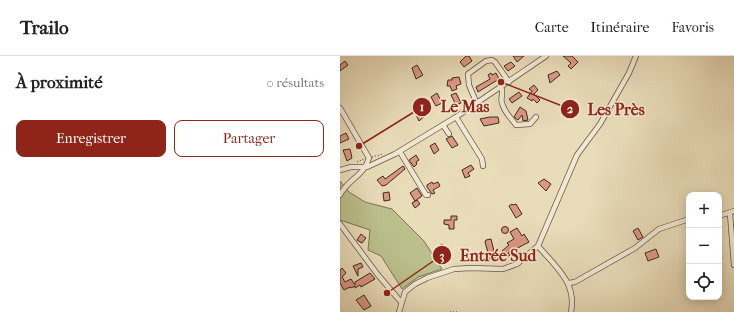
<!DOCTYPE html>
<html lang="fr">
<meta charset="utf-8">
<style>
:root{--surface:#fff;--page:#f6f6f6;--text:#222;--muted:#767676;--line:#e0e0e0;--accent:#8f2418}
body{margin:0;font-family:"IM FELL French Canon",serif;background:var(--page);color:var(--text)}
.controls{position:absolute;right:12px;bottom:12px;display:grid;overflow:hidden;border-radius:8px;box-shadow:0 2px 10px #0003}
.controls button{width:36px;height:36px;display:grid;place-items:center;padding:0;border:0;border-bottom:1px solid var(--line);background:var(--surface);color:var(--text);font:20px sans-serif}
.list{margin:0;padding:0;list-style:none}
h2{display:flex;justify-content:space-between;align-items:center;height:52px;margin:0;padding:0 16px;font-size:17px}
h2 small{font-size:13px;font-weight:400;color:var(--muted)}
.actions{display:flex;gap:8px;padding:12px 16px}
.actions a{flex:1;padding:9px 0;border:1px solid var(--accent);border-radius:8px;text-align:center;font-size:14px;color:var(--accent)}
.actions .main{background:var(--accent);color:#fff}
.icon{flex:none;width:22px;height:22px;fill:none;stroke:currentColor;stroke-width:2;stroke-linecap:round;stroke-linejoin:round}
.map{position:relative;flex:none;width:394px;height:256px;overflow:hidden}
header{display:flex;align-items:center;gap:24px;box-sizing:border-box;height:56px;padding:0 20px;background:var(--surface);border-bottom:1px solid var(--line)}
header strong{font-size:19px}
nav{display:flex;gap:22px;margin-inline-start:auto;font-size:14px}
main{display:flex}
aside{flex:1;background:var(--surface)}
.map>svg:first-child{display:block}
.green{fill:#babf8c;stroke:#7b7458}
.building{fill:#db9782;stroke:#3c2a23}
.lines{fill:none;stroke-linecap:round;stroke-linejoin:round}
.minor-casing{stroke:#675648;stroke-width:6}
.path{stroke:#3c2a23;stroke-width:1;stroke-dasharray:1 2;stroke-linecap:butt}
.minor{stroke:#f1e8d2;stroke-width:4.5}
.leader{fill:none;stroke:#8f2418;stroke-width:1.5}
.callout-dot{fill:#8f2418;stroke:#f1e8d2;stroke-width:1.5}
.mark-label{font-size:12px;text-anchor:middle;font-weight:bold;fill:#fff}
.callout-label{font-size:16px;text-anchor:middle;font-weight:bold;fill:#8f2418;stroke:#f1e8d2;stroke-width:3;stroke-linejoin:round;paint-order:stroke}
</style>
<header>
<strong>Trailo</strong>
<nav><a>Carte</a><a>Itinéraire</a><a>Favoris</a></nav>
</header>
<main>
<aside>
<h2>À proximité<small>0 résultats</small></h2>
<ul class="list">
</ul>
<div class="actions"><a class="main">Enregistrer</a><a>Partager</a></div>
</aside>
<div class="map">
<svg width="394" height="256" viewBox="0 0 394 256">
<rect width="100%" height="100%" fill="#e9dcb9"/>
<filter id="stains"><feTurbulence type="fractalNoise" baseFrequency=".005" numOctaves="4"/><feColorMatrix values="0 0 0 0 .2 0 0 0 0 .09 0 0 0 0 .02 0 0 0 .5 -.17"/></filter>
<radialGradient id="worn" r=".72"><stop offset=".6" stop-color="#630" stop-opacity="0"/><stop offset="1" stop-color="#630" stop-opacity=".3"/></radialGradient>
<polygon class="green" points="0,125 9,136 25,146 52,153 84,185 102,213 78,221 62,233 41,200 28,194 30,174 0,164"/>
<g class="building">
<polygon points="126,0 129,0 132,5 124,11 120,6"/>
<polygon points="173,0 184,0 177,6"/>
<polygon points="223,0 232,0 238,6 231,13 228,10 231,7"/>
<polygon points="5,5 8,9 0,15 0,9"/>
<polygon points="171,6 175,10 168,15 164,10"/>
<polygon points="77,9 83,19 76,23 72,12"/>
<polygon points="217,15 220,19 210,27 208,19"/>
<polygon points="151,17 152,19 156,17 159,23 138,36 136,31 150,23 148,19"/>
<polygon points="119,21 121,28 116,30 117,33 112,35 110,30 107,30 108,24 112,24 112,22"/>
<polygon points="194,29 198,34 194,38 200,44 197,47 193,43 192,45 187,42 192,35 189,33"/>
<polygon points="179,36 182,40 172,47 169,43"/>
<polygon points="97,37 102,47 96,50 91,41"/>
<polygon points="116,37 121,47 116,49 111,39"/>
<polygon points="180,51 186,55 188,64 183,65 182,59 178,64 174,61"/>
<polygon points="85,53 87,58 79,65 76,59"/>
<polygon points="150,61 158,61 159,67 144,70 140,63"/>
<polygon points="6,77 9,83 0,87 0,80"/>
<polygon points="112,80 118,89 112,92 106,83"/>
<polygon points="95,87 99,94 94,98 90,90"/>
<polygon points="10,93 12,102 7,105 3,94"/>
<polygon points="76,99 79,104 76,106 77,108 74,111 69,104"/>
<polygon points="131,109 134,113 128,117 130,120 125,122 122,114"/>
<polygon points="63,110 65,113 46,129 42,130 37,124 43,120 45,123"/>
<polygon points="204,123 211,128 206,135 198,127"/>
<polygon points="92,126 93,128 98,126 100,130 93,134 95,137 92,138 87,131 87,129"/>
<polygon points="77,132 82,140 75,145 70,137"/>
<polygon points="49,136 50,144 44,145 43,137"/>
<polygon points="77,144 80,148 75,152 72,147"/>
<polygon points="172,148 173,149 176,148 182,158 176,162 169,150"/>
<polygon points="111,160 117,160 117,164 114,164 114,173 109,173 109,169 104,168 104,164 111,164"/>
<circle cx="165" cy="174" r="3.5"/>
<polygon points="177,172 182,180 184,178 189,186 168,197 170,199 167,201 162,195 169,189 167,187 174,183 170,176"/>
<polygon points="298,172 303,181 298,184 293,175"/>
<polygon points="21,178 26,182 22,187 17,184"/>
<polygon points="151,183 156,203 150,204 145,186 146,184"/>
<polygon points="101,188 107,191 102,201 97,199"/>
<polygon points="316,193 319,201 308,205 305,197"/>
<polygon points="21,207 23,211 18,213 18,220 13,210"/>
<polygon points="2,212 6,217 2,221 5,226 11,223 15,229 15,226 30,217 35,223 21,231 20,229 15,232 15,230 11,232 10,231 4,234 0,227 0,214"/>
<polygon points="24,239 31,250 24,254 16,244"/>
</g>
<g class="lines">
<defs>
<g id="minor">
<path d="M161,31C164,37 160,42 162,47C164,56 171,62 176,69L190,68L196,61"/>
<polyline points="137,48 129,29 128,18 146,5 152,4 155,6 169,26"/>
<path d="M0,52L29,102C24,120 8,123 0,139"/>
<polyline points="116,61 142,103 143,110"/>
<polyline points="103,69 109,78"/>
<polyline points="60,96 86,139 88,139"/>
<polyline points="0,114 11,111 27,111 55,98 116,61 206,0"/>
<polyline points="390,158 394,209"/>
<polyline points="379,160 394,155"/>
<polyline points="0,168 38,219 61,246"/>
<path d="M198,190C216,211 237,227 231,256"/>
<polyline points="229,227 235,226 295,192 319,173 349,163"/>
<polyline points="59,256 65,236 75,228 87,222 114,213 131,212 163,213 177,208 198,190 237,99 260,68 289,17 296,0"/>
</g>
</defs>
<use href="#minor" class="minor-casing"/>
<g class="path">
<polyline points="32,101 43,98"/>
<polyline points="17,106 24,103"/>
<polyline points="110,256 118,256"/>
</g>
<use href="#minor" class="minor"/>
</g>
<path class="leader" d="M19 90L82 51M161 26L230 53M47 237L102 199"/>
<g class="callout-dot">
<circle cx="19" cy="90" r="4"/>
<circle cx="161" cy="26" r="4"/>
<circle cx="47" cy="237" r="4"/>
<circle cx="82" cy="51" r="10"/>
<circle cx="230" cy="53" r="10"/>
<circle cx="102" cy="199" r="10"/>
</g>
<g class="mark-label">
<text x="82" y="55">1</text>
<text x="230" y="57">2</text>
<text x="102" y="204">3</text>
</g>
<g class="callout-label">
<text x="125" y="56">Le Mas</text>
<text x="276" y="59">Les Près</text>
<text x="158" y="205">Entrée Sud</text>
</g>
<rect width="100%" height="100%" filter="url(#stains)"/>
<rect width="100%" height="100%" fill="url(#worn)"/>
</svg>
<div class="controls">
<button>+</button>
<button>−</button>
<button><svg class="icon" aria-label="locate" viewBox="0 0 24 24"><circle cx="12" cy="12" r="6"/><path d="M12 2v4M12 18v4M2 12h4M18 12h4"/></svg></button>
</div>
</div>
</main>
